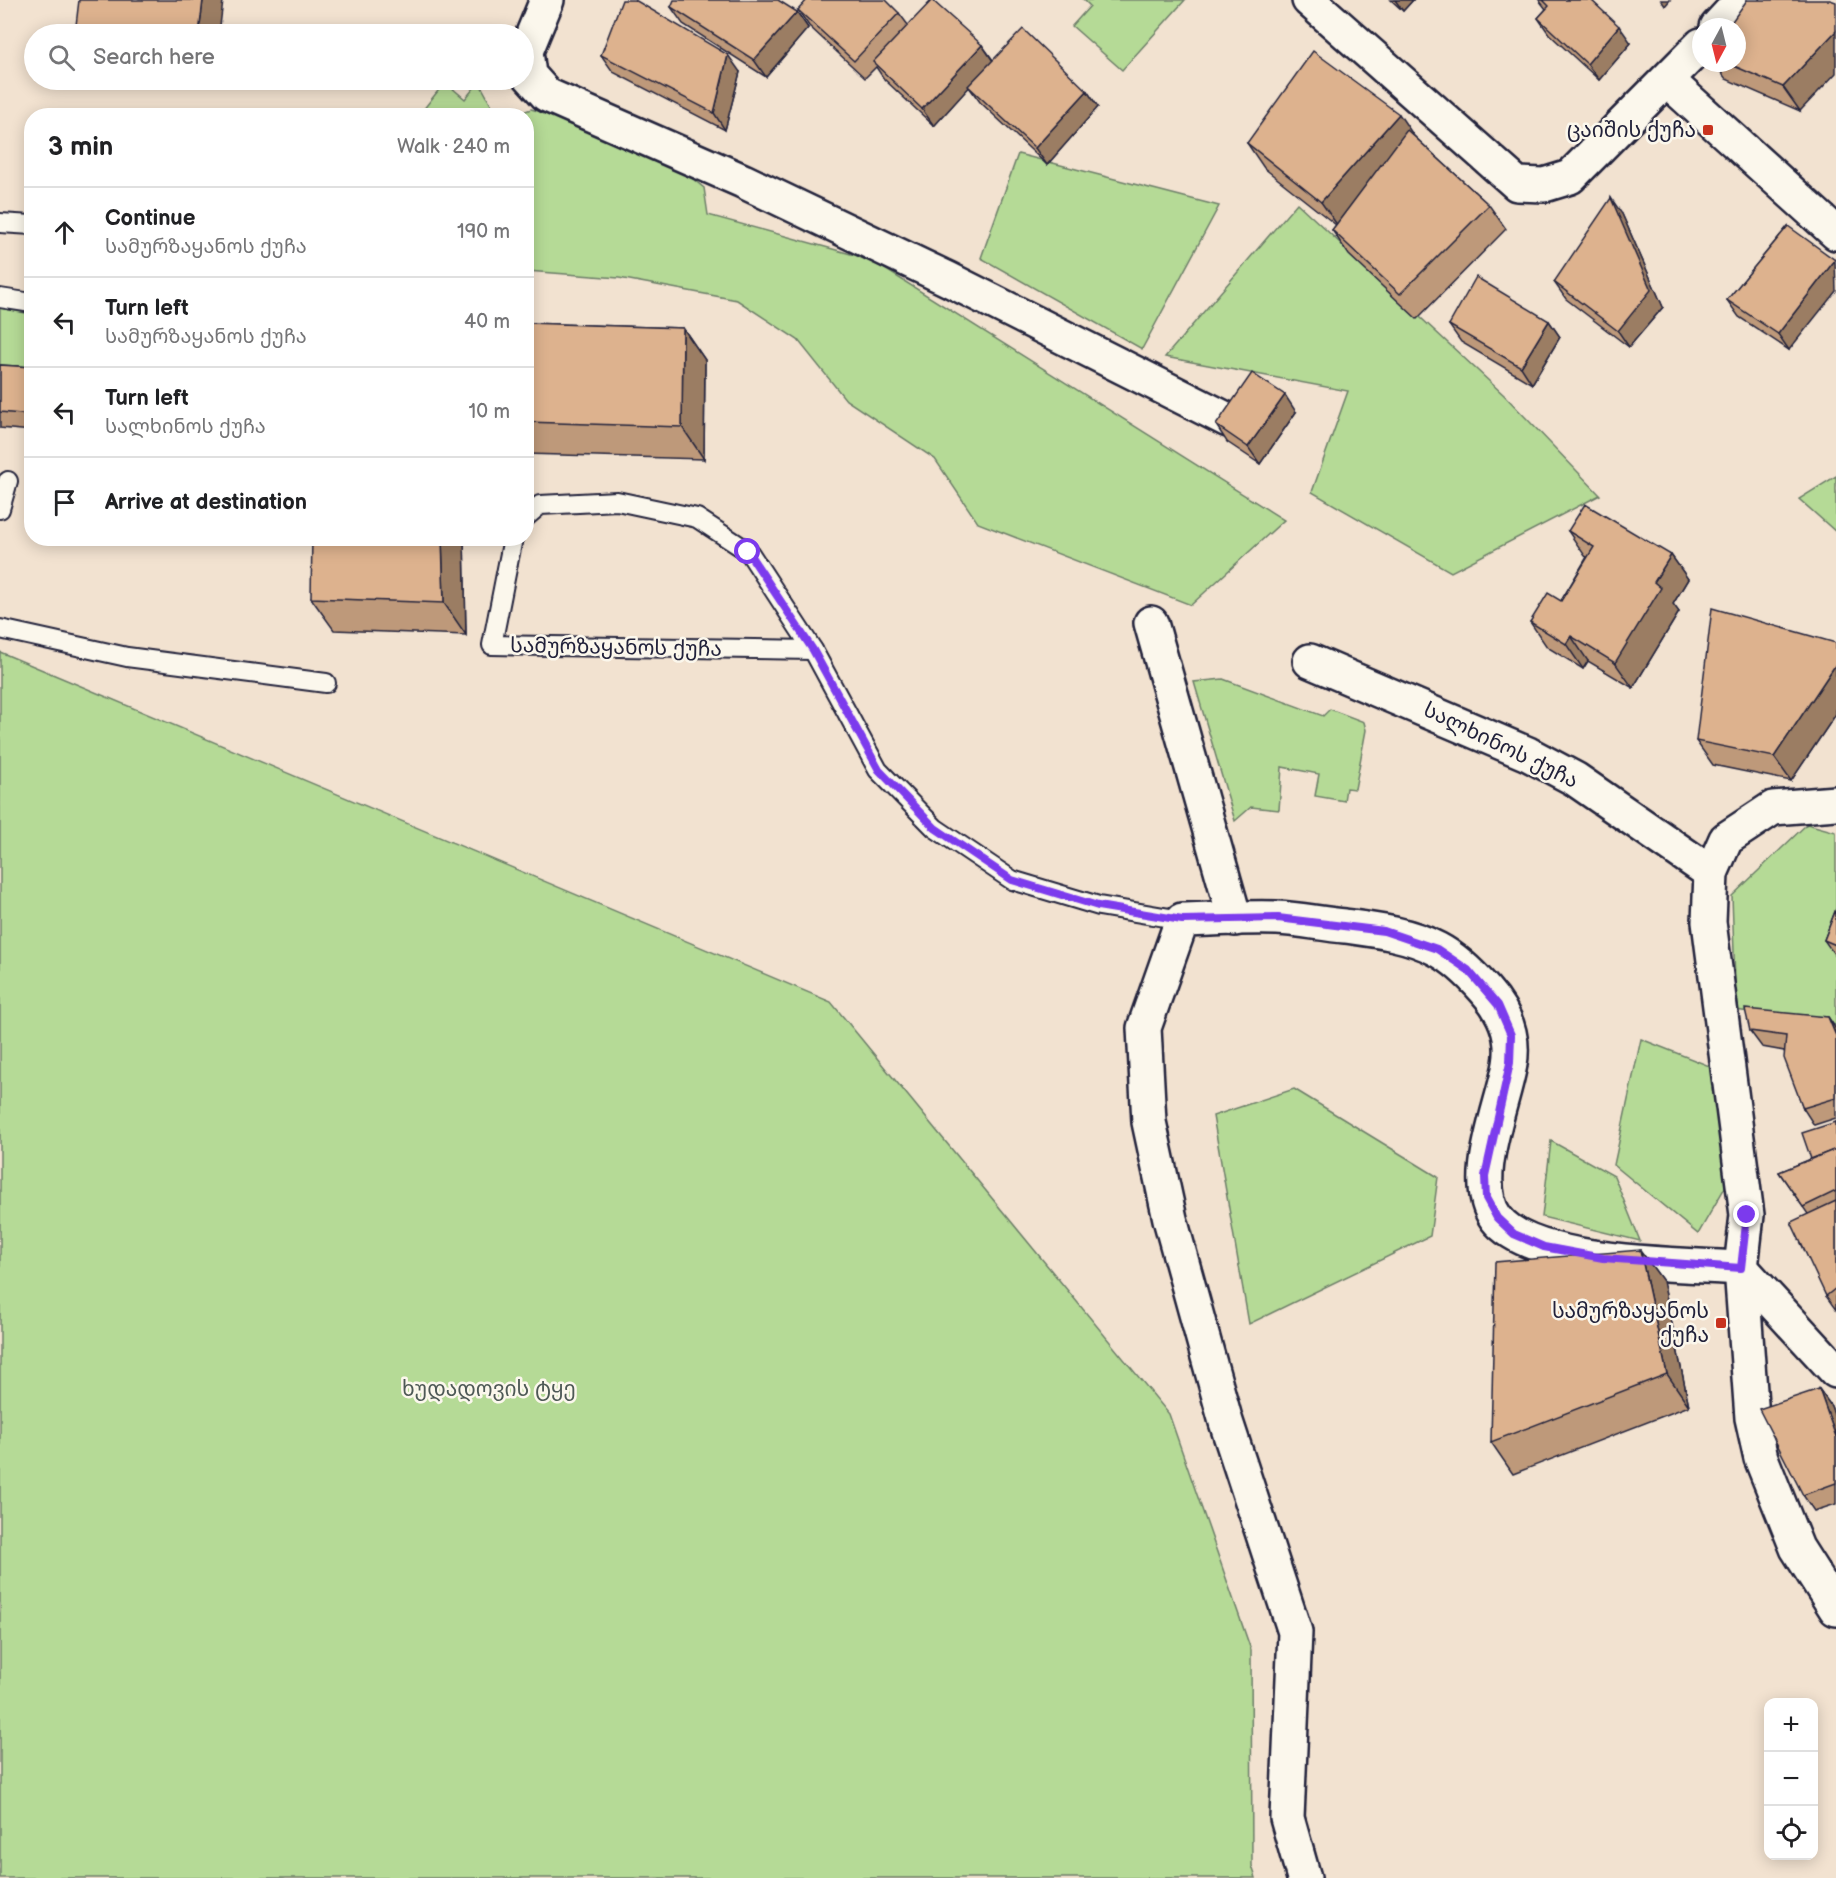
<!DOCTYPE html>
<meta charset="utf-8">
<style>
:root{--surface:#fff;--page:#f2f2f2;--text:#202124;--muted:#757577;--line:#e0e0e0}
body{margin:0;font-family:"Balsamiq Sans","Noto Sans Georgian",sans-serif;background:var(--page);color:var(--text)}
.controls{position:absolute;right:18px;bottom:18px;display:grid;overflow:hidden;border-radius:12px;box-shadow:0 3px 15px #0003}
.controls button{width:54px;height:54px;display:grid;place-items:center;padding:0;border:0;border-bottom:2px solid var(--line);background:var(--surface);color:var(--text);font:30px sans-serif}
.compass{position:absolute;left:1692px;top:18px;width:54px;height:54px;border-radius:50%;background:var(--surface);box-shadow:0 3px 15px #0003;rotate:187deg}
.stop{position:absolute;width:18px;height:18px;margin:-14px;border:4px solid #7c3aed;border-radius:50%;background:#fff}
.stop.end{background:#7c3aed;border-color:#fff;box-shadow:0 2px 6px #0008}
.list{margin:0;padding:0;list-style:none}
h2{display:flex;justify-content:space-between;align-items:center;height:78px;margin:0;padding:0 24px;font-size:26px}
h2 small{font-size:20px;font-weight:400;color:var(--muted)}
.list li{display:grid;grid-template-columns:39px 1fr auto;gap:18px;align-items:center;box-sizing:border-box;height:90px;padding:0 24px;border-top:2px solid var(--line)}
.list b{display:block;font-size:22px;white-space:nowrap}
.list p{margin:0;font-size:20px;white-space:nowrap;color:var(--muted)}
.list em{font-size:20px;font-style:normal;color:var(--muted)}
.icon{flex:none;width:33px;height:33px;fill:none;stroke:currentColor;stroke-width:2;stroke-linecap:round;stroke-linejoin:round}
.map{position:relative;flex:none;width:1836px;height:1878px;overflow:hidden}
.search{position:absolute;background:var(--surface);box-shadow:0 3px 15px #0003;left:24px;top:24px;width:510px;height:66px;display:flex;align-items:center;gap:15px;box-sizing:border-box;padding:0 21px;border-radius:33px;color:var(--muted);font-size:22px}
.panel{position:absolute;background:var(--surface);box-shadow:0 3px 15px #0003;left:24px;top:108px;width:510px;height:438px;border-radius:24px}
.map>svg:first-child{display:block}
.green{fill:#b5da96;stroke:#6c7e68;stroke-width:1.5}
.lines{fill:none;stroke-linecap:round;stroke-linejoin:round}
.service-casing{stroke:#22223b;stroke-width:22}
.minor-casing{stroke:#22223b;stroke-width:38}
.service{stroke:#fbf7ec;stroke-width:18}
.minor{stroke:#fbf7ec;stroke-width:33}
.wall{fill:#be997a;stroke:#22223b;stroke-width:1.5}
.shaded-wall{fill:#9b7d63;stroke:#22223b;stroke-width:1.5}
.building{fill:#ddb28e;stroke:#22223b;stroke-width:1.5}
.route{stroke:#7c3aed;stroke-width:8}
.poi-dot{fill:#c8321e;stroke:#fbf7ec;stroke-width:2}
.labels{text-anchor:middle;stroke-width:5;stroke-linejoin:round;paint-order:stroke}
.poi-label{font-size:21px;fill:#22223b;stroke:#fbf7ec;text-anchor:end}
.street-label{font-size:21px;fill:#22223b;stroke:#fbf7ec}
.park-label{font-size:21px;fill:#4e5956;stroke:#fbf7ec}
</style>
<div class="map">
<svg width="1836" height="1878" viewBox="0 0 1836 1878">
<rect width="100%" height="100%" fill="#f2e2d0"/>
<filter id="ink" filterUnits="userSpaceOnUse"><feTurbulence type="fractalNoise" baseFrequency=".0167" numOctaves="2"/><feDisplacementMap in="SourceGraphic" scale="12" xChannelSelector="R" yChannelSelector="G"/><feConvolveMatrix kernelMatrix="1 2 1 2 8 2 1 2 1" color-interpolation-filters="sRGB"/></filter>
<g filter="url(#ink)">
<g class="green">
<polygon points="1084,0 1185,0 1122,70 1072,26 1090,6"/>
<polygon points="445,82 465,99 479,82 497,115 419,115"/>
<polygon points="531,109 617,134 667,158 704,188 708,215 869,259 1284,520 1191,605 978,523 935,459 846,400 798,340 737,300 619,278 527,271 526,116 512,116"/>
<polygon points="1018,154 1219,206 1142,349 981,258"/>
<polygon points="1297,203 1504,395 1600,495 1451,572 1312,492 1348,391 1165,357"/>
<polygon points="0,308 31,314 31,377 0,375"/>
<polygon points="1836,476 1836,532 1799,499"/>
<polygon points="0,652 831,1002 1169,1414 1251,1650 1252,1866 1256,1878 0,1878"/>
<polygon points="1223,679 1323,716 1330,709 1364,722 1366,730 1355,789 1346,788 1344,801 1315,796 1319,774 1282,767 1279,810 1251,807 1235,821 1194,682"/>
<polygon points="1807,824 1836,832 1836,1025 1736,1010 1732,896"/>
<polygon points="1641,1039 1712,1067 1732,1175 1698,1234 1614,1165"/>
<polygon points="1294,1089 1438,1177 1430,1236 1249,1324 1213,1116"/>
<polygon points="1551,1141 1614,1176 1640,1241 1542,1217"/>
</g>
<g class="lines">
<defs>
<g id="service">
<polyline points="0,223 32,225"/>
<polyline points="0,298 32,303"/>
<polyline points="0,509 8,481"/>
<polyline points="526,517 540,505 617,501 697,518 749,552 813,650 878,770 935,828 1012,880 1099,906 1182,920"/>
<polyline points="513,538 492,645 813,650"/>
<polyline points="0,629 127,657 326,683"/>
</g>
<g id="minor">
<polyline points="547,0 526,51 529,75 547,95 743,181 948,279 1228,420"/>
<polyline points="1309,0 1517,184 1544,185 1570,177 1701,45"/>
<polyline points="1717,27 1742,0"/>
<polyline points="1668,81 1836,233"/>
<polyline points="1151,623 1235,919"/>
<polyline points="1310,661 1528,754 1575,779 1711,873"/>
<polyline points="1836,803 1773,808 1726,839 1711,873 1709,922 1747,1215 1741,1268 1752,1418 1761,1458 1797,1548 1836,1609"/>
<polyline points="1741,1268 1836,1371"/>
<path d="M1304,1878L1287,1818L1295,1632L1226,1422L1170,1219L1149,1122L1144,1028L1182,920C1213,919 1246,917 1277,918C1300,919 1322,924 1345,926C1375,930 1409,934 1437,949C1456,959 1471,974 1485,990C1504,1011 1515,1035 1510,1064C1503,1106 1469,1181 1496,1218C1532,1266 1683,1264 1741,1268"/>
</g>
</defs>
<use href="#service" class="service-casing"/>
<use href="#minor" class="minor-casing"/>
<use href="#service" class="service"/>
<use href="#minor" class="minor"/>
</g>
<g class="wall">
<polygon points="1391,0 1413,0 1403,11"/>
<polygon points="1539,0 1591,0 1631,43 1599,80 1549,34 1538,18 1546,9"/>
<polygon points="1747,0 1800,111 1726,79 1714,63 1737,63"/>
<polygon points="671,7 797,12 808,28 766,77 683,24"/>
<polygon points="798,10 899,13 908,25 982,45 993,60 1087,91 1098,107 1047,165 980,102 969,87 934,126 884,79 876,67 865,78 809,26"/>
<polygon points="601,55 740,72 725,130 613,72"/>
<polygon points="1415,137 1489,205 1506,229 1417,319 1349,255 1332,230 1336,225 1264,168 1247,143"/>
<polygon points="1622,214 1663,307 1629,347 1566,299 1554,282"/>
<polygon points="1788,226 1789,350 1739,317 1727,300"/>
<polygon points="1549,321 1560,337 1532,384 1461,342 1449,325"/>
<polygon points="526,323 683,328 705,360 704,459 526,454"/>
<polygon points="0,365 32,367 32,431 0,428"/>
<polygon points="1296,412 1260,464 1227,442 1216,425"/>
<polygon points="1568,531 1671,555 1688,579 1673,604 1679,612 1633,688 1588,661 1583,669 1547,647 1530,622 1561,601 1587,557 1585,556"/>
<polygon points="464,538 466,635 334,630 311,598"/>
<polygon points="1836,643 1836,714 1791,781 1713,765 1696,741"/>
<polygon points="1836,909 1836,957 1824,940"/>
<polygon points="1828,1017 1836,1029 1836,1118 1814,1125 1803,1108 1784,1051 1762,1047 1750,1031"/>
<polygon points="1836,1122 1836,1310 1826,1296 1808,1214 1779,1172 1811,1159"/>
<polygon points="1640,1250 1663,1281 1689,1406 1513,1474 1491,1442"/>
<polygon points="1819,1389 1831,1406 1836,1420 1836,1504 1814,1511 1803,1495"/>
</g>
<g class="shaded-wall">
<polygon points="203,0 222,0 223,1 219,34 199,34"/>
<polygon points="1395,0 1413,0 1403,11"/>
<polygon points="1661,0 1670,0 1665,6"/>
<polygon points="797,12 808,28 766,77 754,60"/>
<polygon points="1619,26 1631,43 1599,80 1587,64"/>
<polygon points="1836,31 1836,73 1800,111 1783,87"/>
<polygon points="982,45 993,61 934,126 922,109"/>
<polygon points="728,55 740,72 725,130 714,113"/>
<polygon points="1087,91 1098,107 1047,165 1035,148"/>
<polygon points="1399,114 1416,139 1338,226 1321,202"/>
<polygon points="1611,198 1622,214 1663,307 1629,347 1618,331"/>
<polygon points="1835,260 1836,291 1789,350 1778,334"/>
<polygon points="1549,321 1560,337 1532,384 1521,367"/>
<polygon points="683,328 705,360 704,459 682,427"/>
<polygon points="1285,395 1296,412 1260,464 1248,447"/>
<polygon points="442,538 464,538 466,635 444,603"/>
<polygon points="1671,555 1688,579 1673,604 1679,612 1633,688 1615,663 1654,582"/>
<polygon points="1571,636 1588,661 1583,669 1566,644"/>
<polygon points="1836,664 1836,714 1791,781 1774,757"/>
<polygon points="1828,1017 1836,1029 1836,1036"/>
<polygon points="1640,1250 1663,1281 1689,1406 1667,1374"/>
<polygon points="1819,1389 1831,1406 1836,1420 1836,1437"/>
</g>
<g class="building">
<polygon points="79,0 203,0 199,34 75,34"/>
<polygon points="622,0 635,0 728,55 714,113 601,55"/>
<polygon points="674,0 778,0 797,12 754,60 671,7"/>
<polygon points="807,0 886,0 899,13 854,61 798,10"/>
<polygon points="932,0 982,45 922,109 873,62"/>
<polygon points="1543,0 1591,0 1619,26 1587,64 1538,18 1549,6"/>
<polygon points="1747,0 1830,0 1836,2 1836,31 1783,87 1727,63 1737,63 1737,27 1728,27"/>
<polygon points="1023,29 1087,91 1035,148 968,86"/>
<polygon points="1313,51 1399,114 1321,202 1247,143"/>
<polygon points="1407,130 1489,205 1400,294 1332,230"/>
<polygon points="1611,198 1651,290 1618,331 1554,282"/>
<polygon points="1788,226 1835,260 1778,334 1727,300"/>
<polygon points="1476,277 1549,321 1521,367 1449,325"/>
<polygon points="526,323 683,328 682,427 526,422"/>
<polygon points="0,365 32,367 32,415 0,412"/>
<polygon points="1252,373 1285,395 1248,447 1216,425"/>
<polygon points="1585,504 1671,555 1654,582 1661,588 1615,663 1571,636 1566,644 1530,622 1548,593 1561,601 1594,547 1568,531"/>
<polygon points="312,538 442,538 444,603 311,598"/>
<polygon points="1712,608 1836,643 1836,664 1774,757 1696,741"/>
<polygon points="1836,909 1836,945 1824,940"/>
<polygon points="1745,1009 1828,1017 1836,1036 1836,1098 1803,1108 1784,1058 1786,1036 1750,1031"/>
<polygon points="1836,1122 1836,1149 1811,1159 1802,1133"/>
<polygon points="1836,1149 1836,1191 1803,1207 1779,1172"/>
<polygon points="1836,1201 1836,1288 1826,1296 1791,1222"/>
<polygon points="1640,1250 1667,1374 1491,1442 1495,1262"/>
<polygon points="1819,1389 1836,1437 1836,1483 1803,1495 1759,1409"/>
</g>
</g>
<g class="lines" filter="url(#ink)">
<polyline class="route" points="748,552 813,650 879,770 935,828 1012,880 1098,906 1182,920 1278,918 1384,931 1437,949 1468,970 1498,1005 1511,1035 1510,1063 1485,1176 1486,1198 1497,1218 1514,1234 1544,1247 1603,1258 1741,1268 1747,1215"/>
</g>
<g class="poi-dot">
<rect x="1702" y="124" width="12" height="12" rx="3"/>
<rect x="1715" y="1317" width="12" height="12" rx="3"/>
</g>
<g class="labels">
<g class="poi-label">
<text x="1696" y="137">ცაიშის ქუჩა</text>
<text x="1709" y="1318">სამურზაყანოს<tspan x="1709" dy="24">ქუჩა</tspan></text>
</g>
<g class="street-label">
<text transform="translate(616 647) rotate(1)" y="7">სამურზაყანოს ქუჩა</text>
<text transform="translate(1501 745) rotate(26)" y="7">სალხინოს ქუჩა</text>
</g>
<g class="park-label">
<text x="489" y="1396">ხუდადოვის ტყე</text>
</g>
</g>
</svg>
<div class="controls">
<button>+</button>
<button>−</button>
<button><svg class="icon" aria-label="locate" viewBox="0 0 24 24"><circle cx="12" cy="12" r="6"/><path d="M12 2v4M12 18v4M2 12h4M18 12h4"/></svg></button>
</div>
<svg class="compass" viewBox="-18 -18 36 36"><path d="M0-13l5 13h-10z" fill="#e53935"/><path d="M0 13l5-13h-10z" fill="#757577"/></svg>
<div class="stop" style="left:748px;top:552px"></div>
<div class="stop end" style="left:1747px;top:1215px"></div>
<div class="search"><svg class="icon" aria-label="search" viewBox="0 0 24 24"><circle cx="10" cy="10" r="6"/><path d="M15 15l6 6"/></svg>Search here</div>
<section class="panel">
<h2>3 min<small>Walk · 240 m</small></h2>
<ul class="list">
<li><svg class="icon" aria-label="ahead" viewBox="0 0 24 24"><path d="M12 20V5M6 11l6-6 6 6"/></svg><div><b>Continue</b><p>სამურზაყანოს ქუჩა</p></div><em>190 m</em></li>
<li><svg class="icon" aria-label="left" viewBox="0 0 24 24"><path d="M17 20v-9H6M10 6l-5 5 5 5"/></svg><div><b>Turn left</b><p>სამურზაყანოს ქუჩა</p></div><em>40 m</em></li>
<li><svg class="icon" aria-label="left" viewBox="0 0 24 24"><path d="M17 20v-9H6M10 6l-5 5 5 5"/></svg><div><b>Turn left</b><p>სალხინოს ქუჩა</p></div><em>10 m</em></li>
<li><svg class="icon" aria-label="arrive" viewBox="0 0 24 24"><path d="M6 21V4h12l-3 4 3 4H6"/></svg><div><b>Arrive at destination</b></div></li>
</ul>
</section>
</div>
